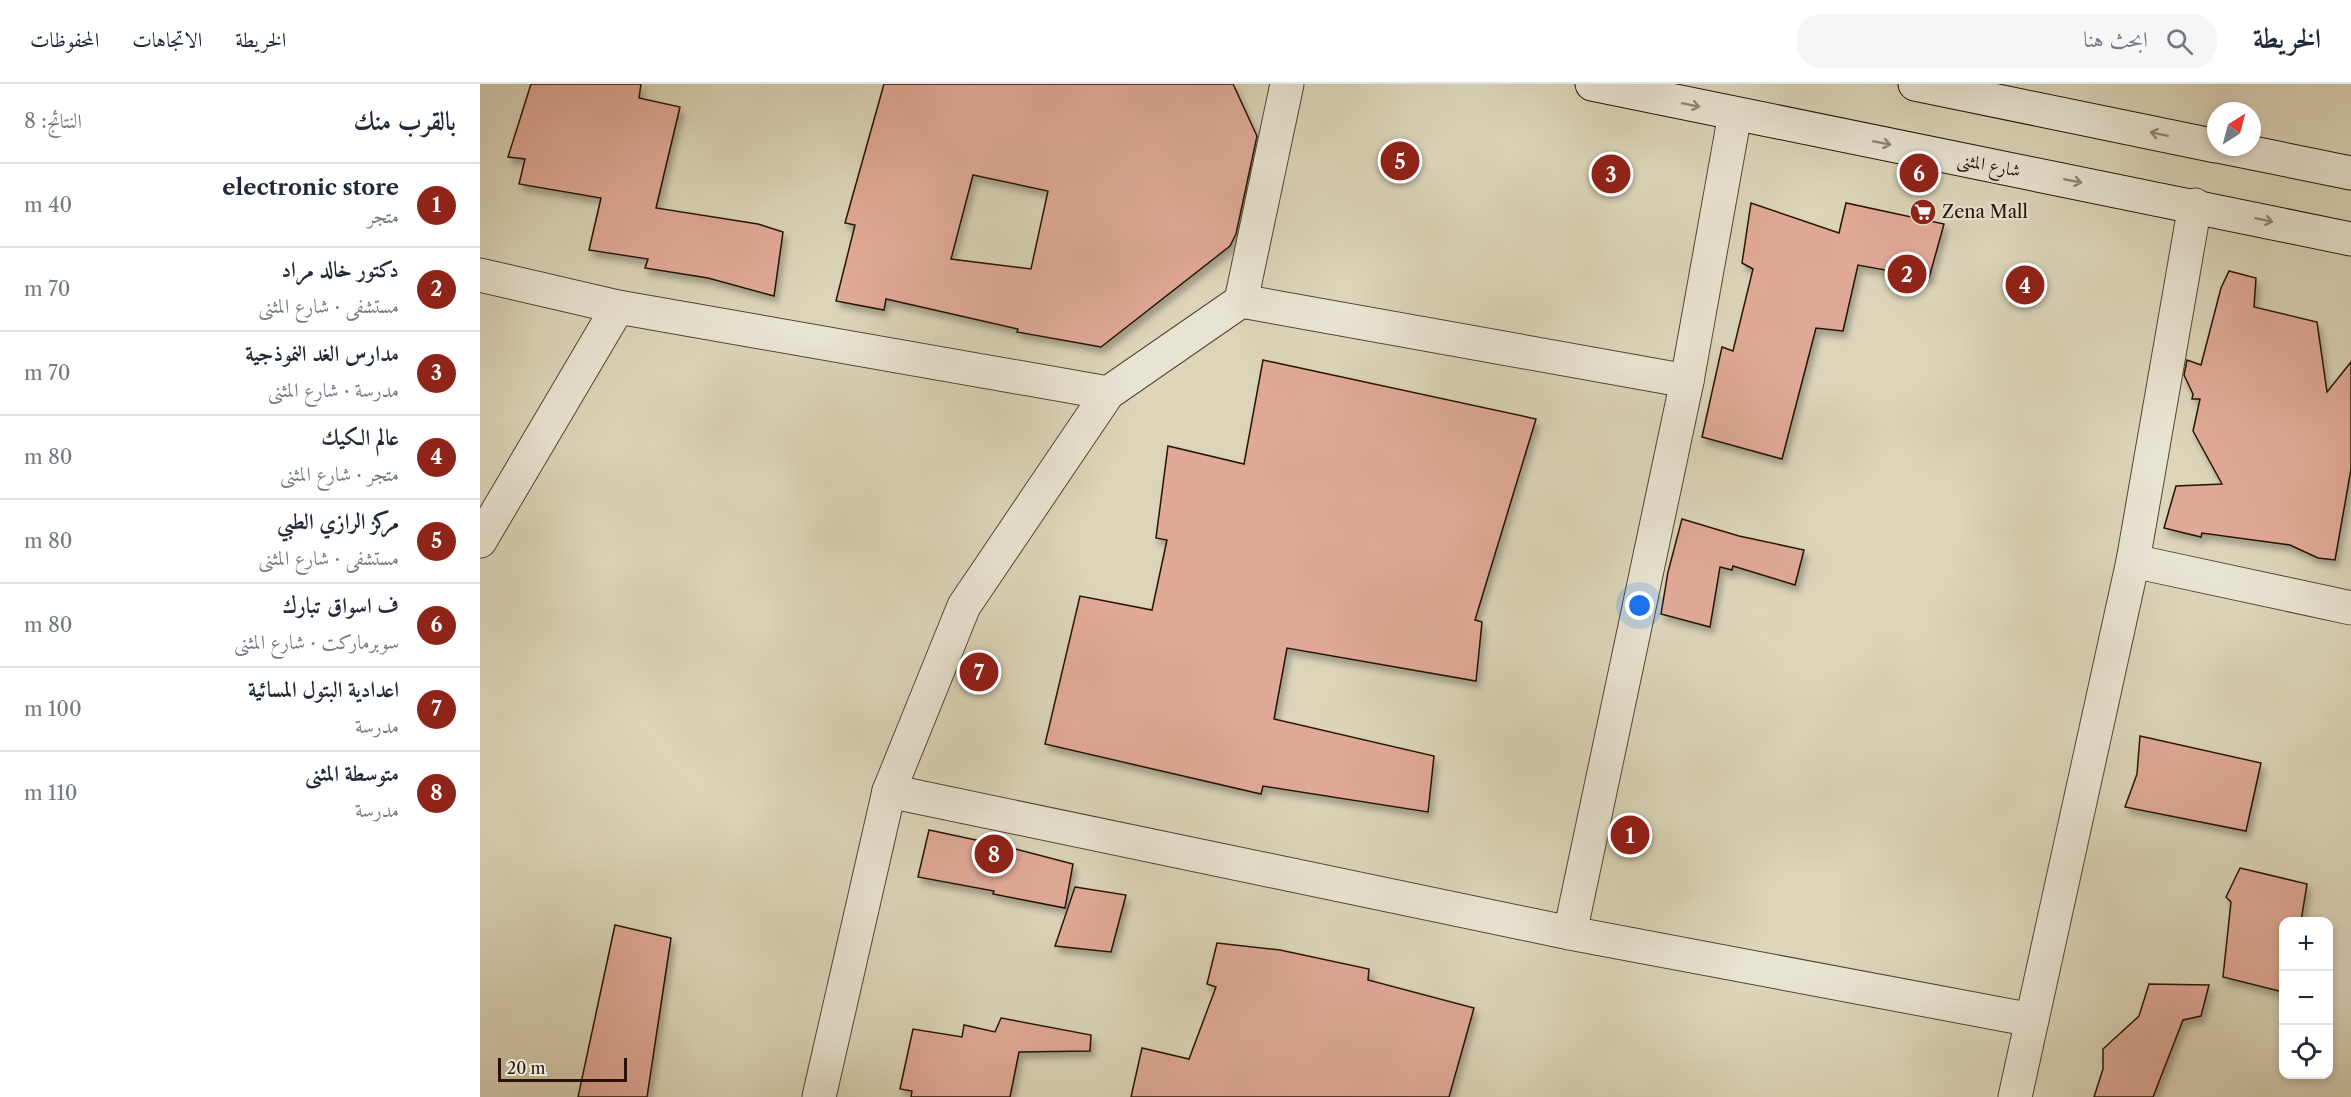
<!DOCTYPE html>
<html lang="ar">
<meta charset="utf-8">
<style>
:root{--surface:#fff;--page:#f6f6f7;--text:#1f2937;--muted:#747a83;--line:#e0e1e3;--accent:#8f2418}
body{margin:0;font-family:"Libre Caslon Text",Amiri,serif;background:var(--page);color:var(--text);direction:rtl}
.controls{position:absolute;right:18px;bottom:18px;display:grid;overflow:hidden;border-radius:12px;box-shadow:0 3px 9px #0003}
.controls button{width:54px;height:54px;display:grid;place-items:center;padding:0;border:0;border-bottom:2px solid var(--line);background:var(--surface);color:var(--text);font:30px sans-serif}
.compass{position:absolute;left:1727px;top:18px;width:54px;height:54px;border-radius:50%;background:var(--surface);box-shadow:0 3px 9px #0003;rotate:36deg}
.scale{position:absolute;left:18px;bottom:15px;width:129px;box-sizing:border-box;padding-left:6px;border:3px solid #261305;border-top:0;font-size:16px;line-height:21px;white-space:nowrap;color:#261305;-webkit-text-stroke:4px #e8e4d2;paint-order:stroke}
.you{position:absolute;left:1160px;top:522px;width:21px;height:21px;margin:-15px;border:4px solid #fff;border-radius:50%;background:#1a73e8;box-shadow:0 0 0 9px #1a73e833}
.badge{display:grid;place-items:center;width:39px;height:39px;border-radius:50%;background:var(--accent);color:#fff;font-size:20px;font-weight:700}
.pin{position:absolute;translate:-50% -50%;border:3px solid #fff;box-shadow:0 2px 6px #0006}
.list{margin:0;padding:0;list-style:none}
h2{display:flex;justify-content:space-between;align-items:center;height:78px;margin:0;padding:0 24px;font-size:26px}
h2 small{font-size:20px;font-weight:400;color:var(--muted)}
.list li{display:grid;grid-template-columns:39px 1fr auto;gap:18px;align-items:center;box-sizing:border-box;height:84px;padding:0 24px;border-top:2px solid var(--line)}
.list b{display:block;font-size:22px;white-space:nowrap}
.list p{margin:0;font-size:20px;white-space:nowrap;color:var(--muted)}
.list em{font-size:20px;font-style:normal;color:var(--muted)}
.icon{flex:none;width:33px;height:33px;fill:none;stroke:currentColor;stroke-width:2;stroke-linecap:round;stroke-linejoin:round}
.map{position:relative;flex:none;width:1871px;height:1013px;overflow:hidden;direction:ltr}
header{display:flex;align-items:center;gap:36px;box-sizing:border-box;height:84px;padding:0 30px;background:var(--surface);border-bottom:2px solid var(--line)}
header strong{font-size:28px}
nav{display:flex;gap:33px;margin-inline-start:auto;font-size:21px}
.search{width:420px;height:54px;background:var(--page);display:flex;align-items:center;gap:15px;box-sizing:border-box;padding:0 21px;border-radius:24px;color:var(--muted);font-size:22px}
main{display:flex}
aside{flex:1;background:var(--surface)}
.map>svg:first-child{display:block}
.building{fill:#e0a997;stroke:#261305;stroke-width:1.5;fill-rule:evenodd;filter:url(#shadow)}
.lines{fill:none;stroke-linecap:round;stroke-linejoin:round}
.street-casing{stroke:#544432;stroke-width:35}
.secondary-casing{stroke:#261305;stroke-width:35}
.street{stroke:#e8e4d2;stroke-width:33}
.secondary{stroke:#e8e4d2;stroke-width:33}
.oneway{stroke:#918676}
.labels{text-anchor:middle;stroke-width:4.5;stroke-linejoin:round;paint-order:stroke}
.street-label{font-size:18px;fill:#261305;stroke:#e8e4d2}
.poi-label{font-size:18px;fill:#261305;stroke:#e8e4d2;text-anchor:start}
</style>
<header>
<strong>الخريطة</strong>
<div class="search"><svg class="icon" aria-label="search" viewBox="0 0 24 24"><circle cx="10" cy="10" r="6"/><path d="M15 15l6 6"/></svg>ابحث هنا</div>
<nav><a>الخريطة</a><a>الاتجاهات</a><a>المحفوظات</a></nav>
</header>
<main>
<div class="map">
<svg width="1871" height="1013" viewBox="0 0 1871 1013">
<defs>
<filter id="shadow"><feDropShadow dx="3.5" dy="6" stdDeviation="3" flood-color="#0004"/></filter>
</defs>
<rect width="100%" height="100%" fill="#dcd5ba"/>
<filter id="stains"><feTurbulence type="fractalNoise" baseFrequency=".00333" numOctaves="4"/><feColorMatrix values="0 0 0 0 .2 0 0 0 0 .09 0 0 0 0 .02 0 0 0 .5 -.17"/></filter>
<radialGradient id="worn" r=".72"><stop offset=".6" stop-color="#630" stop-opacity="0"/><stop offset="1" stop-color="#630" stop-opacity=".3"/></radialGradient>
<g class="building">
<polygon points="51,0 161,0 159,14 200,23 176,124 278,140 303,148 294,212 228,194 165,184 168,175 109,166 121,114 39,100 45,75 28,73"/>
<path d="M404,0H753L777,52L756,150L750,162L621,263L537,248L538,245L406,215L404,226L356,217L375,141L365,139ZM493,91L568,107L551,185L471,175Z"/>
<polygon points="1271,119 1359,149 1366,119 1464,140 1449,194 1378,181 1363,247 1336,244 1302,375 1222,353 1242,263 1253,267 1273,185 1262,179"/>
<polygon points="1749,187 1776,194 1774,223 1837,238 1847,308 1871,278 1871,385 1855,476 1838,474 1810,461 1722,449 1721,453 1684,444 1696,402 1742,400 1713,347 1720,315 1712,315 1713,310 1704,291 1707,276 1721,281 1741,204"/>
<polygon points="783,276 1056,335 995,536 1002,538 996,597 807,564 794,635 954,672 948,728 783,702 781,710 565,660 600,512 672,526 687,456 676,454 688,362 764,380"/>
<polygon points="1202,435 1259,452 1324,466 1315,501 1253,482 1252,486 1240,483 1230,543 1181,530 1188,488"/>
<polygon points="1660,652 1781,679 1766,747 1645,723 1657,690"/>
<polygon points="449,746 524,762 593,780 585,824 513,810 514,807 438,793"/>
<polygon points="1760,784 1827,800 1821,837 1803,837 1803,908 1743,893 1751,818 1746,813"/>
<polygon points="595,803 646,811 631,868 575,862"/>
<polygon points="135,841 191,854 167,1013 98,1013"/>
<polygon points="737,859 800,866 889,885 888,896 994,924 969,1013 651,1013 662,964 709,975 736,903 727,900"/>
<polygon points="1669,900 1729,901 1721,932 1703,936 1673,1013 1614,1013 1623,985 1623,965 1659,932"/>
<polygon points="521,934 611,951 610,967 539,968 530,1013 431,1013 432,1007 420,1005 433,945 482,953 484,941 515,948"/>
</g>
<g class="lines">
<defs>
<g id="street">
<polyline points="0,191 138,223 628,309"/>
<polyline points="761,217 807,0"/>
<polyline points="0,457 138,223"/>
<polyline points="1653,477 1871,524"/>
<polyline points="409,707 1090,849 1552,936"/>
<polyline points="1090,849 1207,297 1255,30"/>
<polyline points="339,1013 409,707 484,522 628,309 761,217 1207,297"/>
<polyline points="1535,1013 1653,477 1715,121"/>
</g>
<g id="secondary">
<polyline points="1112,0 1871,155"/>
<polyline points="1435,0 1736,62"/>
<polyline points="1743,63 1871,89"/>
</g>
</defs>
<use href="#street" class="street-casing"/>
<use href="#secondary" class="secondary-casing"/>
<use href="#street" class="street"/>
<use href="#secondary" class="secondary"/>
</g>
<defs><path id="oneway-shaft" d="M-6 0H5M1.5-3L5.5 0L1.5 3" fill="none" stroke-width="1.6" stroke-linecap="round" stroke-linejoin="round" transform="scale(1.5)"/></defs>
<g class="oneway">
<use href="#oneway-shaft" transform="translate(1211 21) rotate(12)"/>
<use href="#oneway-shaft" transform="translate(1679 50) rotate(-168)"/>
<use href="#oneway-shaft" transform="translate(1402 59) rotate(11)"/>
<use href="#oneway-shaft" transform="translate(1593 97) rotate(11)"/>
<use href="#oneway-shaft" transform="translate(1784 136) rotate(12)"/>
</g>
<defs>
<symbol id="supermarket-disc" viewBox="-11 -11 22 22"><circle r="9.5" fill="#8f2418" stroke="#e8e4d2"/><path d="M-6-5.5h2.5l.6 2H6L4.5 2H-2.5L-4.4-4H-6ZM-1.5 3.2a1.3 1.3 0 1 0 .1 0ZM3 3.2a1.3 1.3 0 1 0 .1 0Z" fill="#fff"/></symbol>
</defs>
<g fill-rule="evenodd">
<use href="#supermarket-disc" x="1428" y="113" width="30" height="30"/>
</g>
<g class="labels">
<g class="street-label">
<text transform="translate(1509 81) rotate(11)" y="6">شارع المثنى</text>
</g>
<g class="poi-label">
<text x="1462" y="134">Zena Mall</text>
</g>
</g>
<rect width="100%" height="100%" filter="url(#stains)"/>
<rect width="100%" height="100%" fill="url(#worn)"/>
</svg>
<div class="controls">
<button>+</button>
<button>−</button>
<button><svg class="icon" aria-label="locate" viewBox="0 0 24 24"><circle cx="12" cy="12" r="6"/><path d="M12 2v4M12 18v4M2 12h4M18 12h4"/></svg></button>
</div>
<svg class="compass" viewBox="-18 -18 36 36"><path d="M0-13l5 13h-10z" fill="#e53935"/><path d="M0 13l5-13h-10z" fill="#747a83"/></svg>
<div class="scale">20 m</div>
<div class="you"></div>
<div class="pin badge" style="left:1150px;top:751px">1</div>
<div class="pin badge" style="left:1427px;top:190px">2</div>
<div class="pin badge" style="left:1131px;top:90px">3</div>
<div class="pin badge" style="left:1545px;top:201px">4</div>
<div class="pin badge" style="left:920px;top:77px">5</div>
<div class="pin badge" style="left:1439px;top:89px">6</div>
<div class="pin badge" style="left:499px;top:588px">7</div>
<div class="pin badge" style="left:514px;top:770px">8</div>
</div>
<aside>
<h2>بالقرب منك<small>النتائج: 8</small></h2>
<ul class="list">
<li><span class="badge">1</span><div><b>electronic store</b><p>متجر</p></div><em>40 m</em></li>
<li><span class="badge">2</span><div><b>دكتور خالد مراد</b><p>مستشفى · شارع المثنى</p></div><em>70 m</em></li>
<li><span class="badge">3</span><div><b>مدارس الغد النموذجية</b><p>مدرسة · شارع المثنى</p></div><em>70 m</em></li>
<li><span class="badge">4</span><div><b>عالم الكيك</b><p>متجر · شارع المثنى</p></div><em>80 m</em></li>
<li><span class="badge">5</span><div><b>مركز الرازي الطبي</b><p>مستشفى · شارع المثنى</p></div><em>80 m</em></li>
<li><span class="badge">6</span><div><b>ف اسواق تبارك</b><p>سوبرماركت · شارع المثنى</p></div><em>80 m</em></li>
<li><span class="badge">7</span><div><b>اعدادية البتول المسائية</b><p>مدرسة</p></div><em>100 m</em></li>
<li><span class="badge">8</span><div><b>متوسطة المثنى</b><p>مدرسة</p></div><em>110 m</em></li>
</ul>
</aside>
</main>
